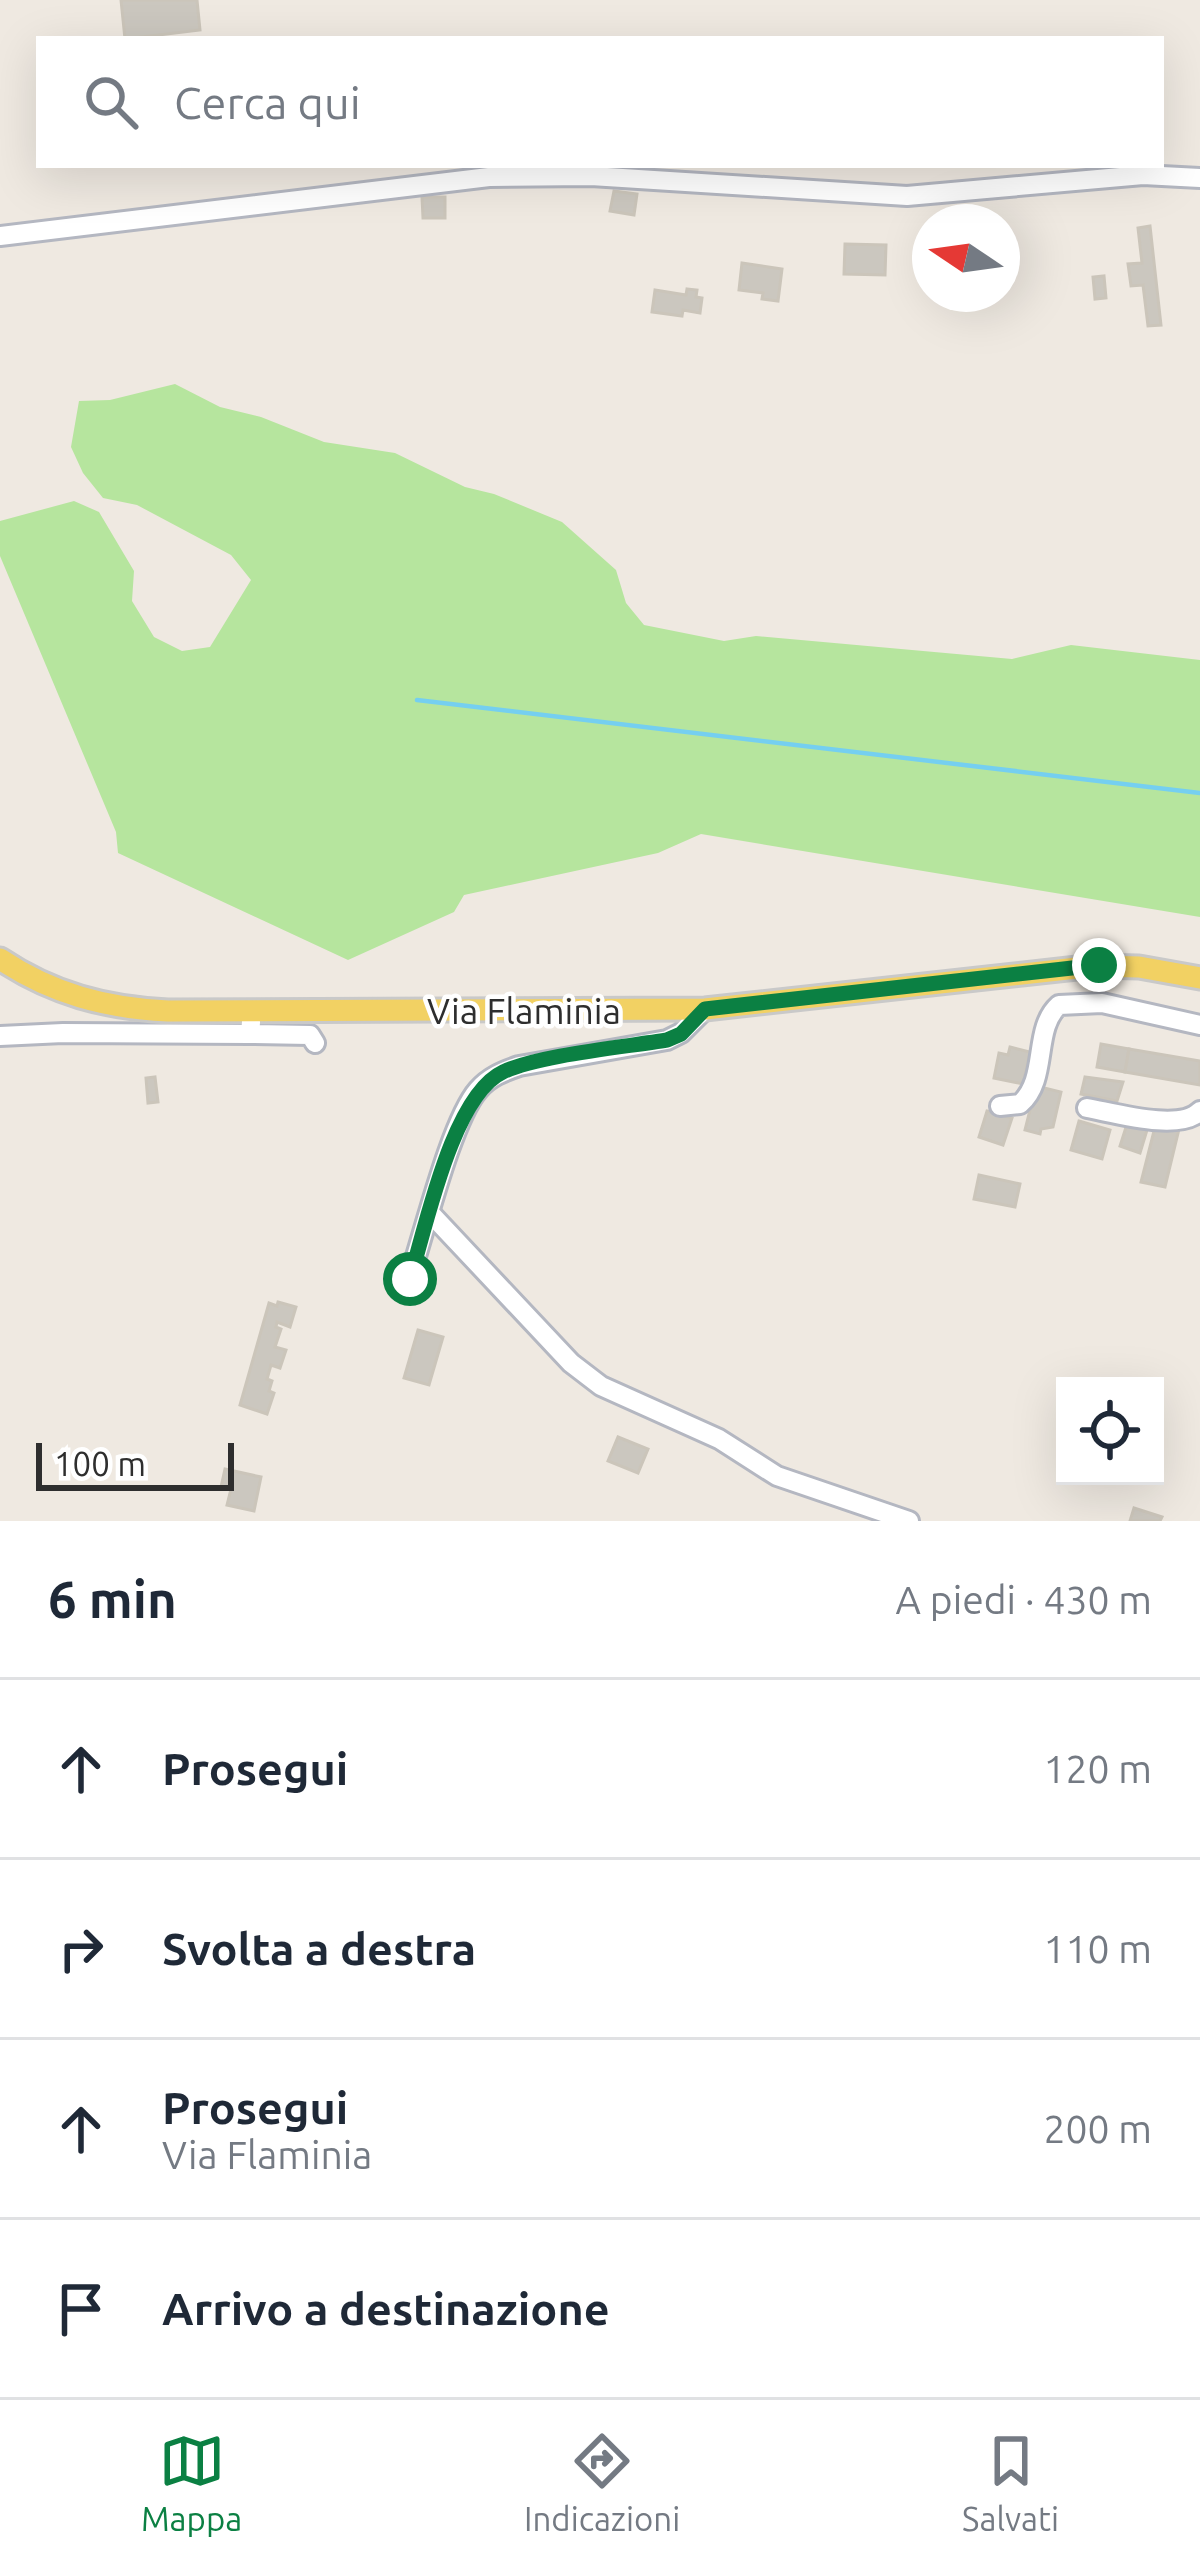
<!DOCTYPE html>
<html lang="it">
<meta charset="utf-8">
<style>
:root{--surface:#fff;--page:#f2f2f3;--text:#1f2937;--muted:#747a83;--line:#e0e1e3;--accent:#0b8043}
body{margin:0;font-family:Ubuntu,sans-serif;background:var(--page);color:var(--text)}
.controls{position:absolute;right:36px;bottom:36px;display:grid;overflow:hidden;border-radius:0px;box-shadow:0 12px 48px #0002}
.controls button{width:108px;height:108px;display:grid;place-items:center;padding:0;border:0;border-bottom:3px solid var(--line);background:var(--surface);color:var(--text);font:60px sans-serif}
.compass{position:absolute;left:912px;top:204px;width:108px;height:108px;border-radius:50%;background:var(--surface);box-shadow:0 12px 48px #0002;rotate:283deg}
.scale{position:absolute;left:36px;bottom:30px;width:198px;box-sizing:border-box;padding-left:12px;border:6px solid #2e2e2e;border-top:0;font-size:33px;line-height:42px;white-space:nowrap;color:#2e2e2e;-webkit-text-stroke:9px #fff;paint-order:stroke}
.stop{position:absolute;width:36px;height:36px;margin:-27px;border:9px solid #0b8043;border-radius:50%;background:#fff}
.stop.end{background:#0b8043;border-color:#fff;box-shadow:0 3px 12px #0008}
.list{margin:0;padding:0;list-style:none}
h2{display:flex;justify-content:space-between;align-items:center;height:156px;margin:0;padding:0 48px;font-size:51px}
h2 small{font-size:39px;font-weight:400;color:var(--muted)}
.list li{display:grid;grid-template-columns:78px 1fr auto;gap:36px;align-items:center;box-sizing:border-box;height:180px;padding:0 48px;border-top:3px solid var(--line)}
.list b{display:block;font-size:45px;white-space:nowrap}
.list p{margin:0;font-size:39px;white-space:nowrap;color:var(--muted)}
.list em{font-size:39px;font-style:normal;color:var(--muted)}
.icon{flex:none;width:66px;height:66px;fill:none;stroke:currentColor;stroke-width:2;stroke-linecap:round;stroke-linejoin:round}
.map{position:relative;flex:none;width:1200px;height:1521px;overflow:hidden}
.search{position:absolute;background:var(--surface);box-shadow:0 12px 48px #0002;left:36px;right:36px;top:36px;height:132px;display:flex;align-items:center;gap:30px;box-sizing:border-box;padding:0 42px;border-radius:0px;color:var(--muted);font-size:45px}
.sheet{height:876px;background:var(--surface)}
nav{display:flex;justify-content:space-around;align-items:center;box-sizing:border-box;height:168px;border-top:3px solid var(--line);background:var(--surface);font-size:33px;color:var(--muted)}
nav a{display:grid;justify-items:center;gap:6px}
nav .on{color:var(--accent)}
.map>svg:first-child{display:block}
.green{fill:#b6e59e}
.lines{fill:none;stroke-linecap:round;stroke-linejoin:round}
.stream{stroke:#75cff0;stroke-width:4.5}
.building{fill:#cbc7bf;stroke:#cbc5ba;stroke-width:3}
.minor-casing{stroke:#b4b7c1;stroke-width:24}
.major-casing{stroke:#c9c9c9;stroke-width:27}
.minor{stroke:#fff;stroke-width:18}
.major{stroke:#f2d163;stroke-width:21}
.route{stroke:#0b8043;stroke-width:15}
.labels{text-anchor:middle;stroke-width:9;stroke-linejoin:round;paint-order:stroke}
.street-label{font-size:36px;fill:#2e2e2e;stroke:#fff}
</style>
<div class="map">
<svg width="1200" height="1521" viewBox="0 0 1200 1521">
<rect width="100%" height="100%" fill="#efe9e1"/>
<polygon class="green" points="175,384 220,407 261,417 324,442 395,453 465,487 494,494 562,522 616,570 626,603 644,625 724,641 756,636 1012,659 1071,645 1200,660 1200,917 701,834 658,853 464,895 454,912 348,960 118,853 116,832 0,556 0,521 74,501 99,512 134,571 132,601 154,637 182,651 210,647 251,580 231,555 137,505 103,498 83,473 71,447 79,401 110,400"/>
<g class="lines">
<polyline class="stream" points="417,700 1200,793"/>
</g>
<g class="building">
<polygon points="121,0 197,0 200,30 125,39"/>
<polygon points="614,191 637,194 634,215 610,211"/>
<polygon points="422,197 445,197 445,218 423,218"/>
<polygon points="1150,226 1161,325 1148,326 1143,285 1131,286 1128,264 1142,263 1138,228"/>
<polygon points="845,244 886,245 885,275 844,274"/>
<polygon points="742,263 782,269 778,301 762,299 763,293 739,290"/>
<polygon points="1104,276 1106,298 1095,299 1093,277"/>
<polygon points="687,289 697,290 696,297 702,298 700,313 683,310 682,316 652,312 655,290 686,295"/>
<polygon points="1101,1044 1129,1049 1125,1072 1097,1067"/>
<polygon points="1010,1047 1030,1052 1023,1084 994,1078 999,1053 1008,1055"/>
<polygon points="1129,1049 1200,1061 1200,1085 1125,1072"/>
<polygon points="155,1077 158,1102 148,1103 146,1078"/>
<polygon points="1085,1077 1123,1082 1117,1101 1081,1094"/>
<polygon points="1036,1086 1061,1092 1053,1127 1041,1129 1040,1134 1025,1130"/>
<polygon points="987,1111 1012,1118 1003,1145 979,1137"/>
<polygon points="1079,1121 1110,1130 1102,1159 1071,1150"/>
<polygon points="1156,1123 1179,1129 1165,1187 1141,1182"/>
<polygon points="1127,1124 1147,1130 1140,1153 1120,1146"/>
<polygon points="979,1175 1020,1184 1015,1207 974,1199"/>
<polygon points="278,1302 296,1307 290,1327 277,1322 276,1327 281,1329 275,1347 286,1350 280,1368 271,1365 267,1379 272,1381 269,1391 274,1393 267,1414 240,1405 269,1303 277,1306"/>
<polygon points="418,1330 443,1337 429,1385 404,1378"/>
<polygon points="618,1437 648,1449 638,1473 608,1461"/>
<polygon points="225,1469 261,1477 254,1511 227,1505 231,1489 221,1487"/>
<polygon points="1134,1508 1162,1517 1160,1521 1130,1521"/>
</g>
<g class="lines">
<defs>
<g id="minor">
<polyline points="0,236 489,177 591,176 907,196 1143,175 1200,178"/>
<polyline points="251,1022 250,1034 310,1035 315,1043"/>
<polyline points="0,1036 63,1033 250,1034"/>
<path d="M1000,1106L1020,1104C1049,1079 1032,1029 1059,1005L1102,1003L1200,1025"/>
<path d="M1087,1108C1115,1113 1180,1132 1200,1111"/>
<polyline points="430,1213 571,1363 601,1386 719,1439 777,1476 909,1521"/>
<path d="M409,1279C424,1234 451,1121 478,1090C489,1077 504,1071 519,1066L667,1040L681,1033L705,1009"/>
</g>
<path id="major" d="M0,959C52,994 106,1008 168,1011L705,1009L1095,966L1139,967L1200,978"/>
</defs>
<use href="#minor" class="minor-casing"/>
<use href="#major" class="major-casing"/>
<use href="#minor" class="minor"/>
<use href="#major" class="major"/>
</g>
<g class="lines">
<path class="route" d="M410,1279C426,1226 453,1095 503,1072C539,1055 625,1047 667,1040L681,1034L705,1009L1099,965"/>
</g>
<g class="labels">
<g class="street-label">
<text x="524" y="1024">Via Flaminia</text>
</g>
</g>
</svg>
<div class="controls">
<button><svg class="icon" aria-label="locate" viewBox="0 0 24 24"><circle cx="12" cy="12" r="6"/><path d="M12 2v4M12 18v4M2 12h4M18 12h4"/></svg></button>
</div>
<svg class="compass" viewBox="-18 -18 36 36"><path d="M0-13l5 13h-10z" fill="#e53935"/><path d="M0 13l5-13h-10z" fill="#747a83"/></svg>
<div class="scale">100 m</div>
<div class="stop" style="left:410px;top:1279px"></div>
<div class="stop end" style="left:1099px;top:965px"></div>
<div class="search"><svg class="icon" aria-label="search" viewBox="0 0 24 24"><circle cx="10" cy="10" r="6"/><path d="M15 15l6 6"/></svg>Cerca qui</div>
</div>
<section class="sheet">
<h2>6 min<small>A piedi · 430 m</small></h2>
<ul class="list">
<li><svg class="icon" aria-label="ahead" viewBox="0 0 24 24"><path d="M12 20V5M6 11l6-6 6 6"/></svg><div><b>Prosegui</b></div><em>120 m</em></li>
<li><svg class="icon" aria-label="right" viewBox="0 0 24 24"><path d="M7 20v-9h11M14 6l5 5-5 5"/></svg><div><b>Svolta a destra</b></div><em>110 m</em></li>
<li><svg class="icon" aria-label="ahead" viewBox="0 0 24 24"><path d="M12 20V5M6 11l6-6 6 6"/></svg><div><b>Prosegui</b><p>Via Flaminia</p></div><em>200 m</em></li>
<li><svg class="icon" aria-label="arrive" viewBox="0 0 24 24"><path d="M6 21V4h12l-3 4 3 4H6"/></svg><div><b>Arrivo a destinazione</b></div></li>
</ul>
</section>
<nav>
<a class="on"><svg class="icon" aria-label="map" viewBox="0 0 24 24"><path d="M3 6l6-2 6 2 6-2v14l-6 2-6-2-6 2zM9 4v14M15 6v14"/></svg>Mappa</a>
<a><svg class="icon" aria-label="directions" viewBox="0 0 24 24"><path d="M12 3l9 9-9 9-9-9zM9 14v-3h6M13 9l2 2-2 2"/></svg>Indicazioni</a>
<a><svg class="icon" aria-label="saved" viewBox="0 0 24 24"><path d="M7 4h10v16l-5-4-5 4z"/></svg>Salvati</a>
</nav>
